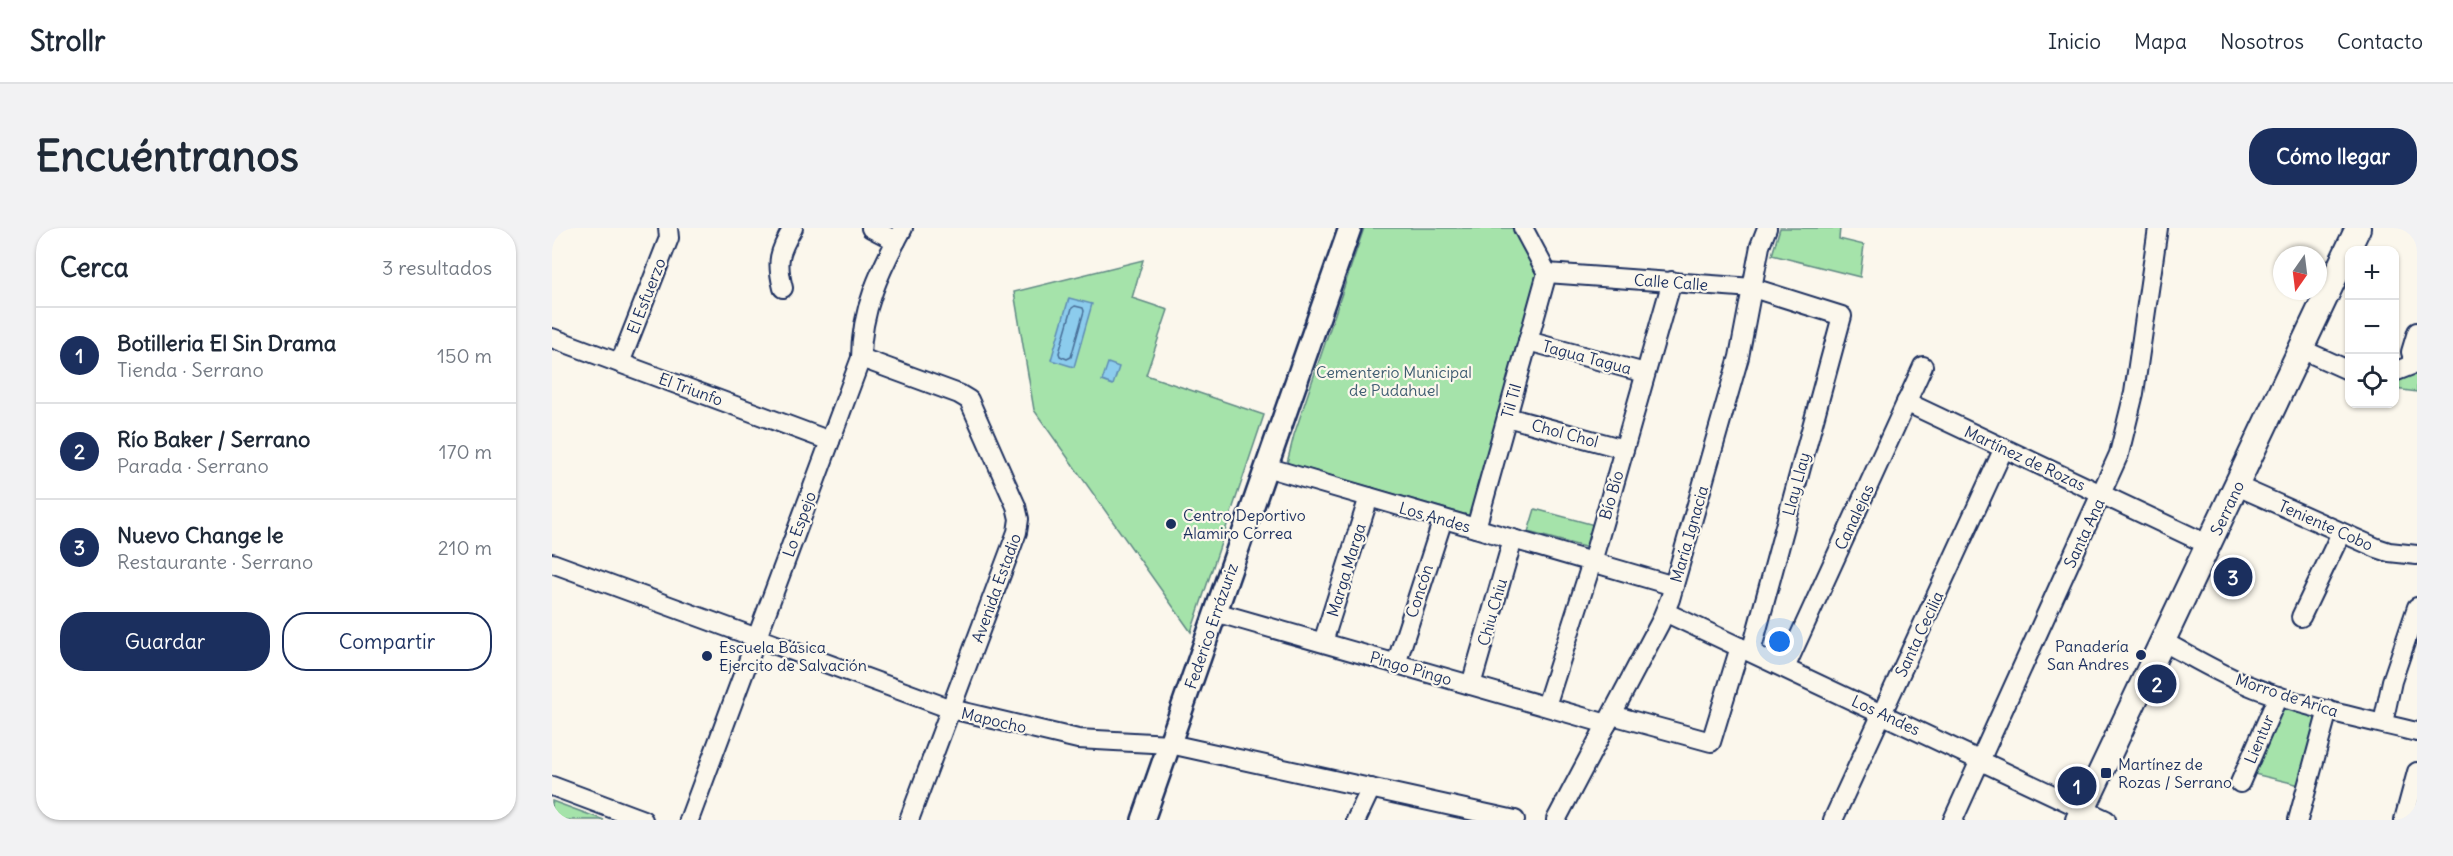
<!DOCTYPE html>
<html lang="es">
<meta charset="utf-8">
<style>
:root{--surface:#fff;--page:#f2f2f3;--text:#1f2937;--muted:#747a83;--line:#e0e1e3;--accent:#1b2f5e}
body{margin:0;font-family:Delius,sans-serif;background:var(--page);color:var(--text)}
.controls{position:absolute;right:18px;top:18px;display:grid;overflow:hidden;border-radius:12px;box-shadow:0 2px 4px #0004}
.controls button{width:54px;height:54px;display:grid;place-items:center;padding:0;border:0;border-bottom:2px solid var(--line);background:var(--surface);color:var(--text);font:30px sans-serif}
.compass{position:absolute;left:1721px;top:18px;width:54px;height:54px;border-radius:50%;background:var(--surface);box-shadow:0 2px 4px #0004;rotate:194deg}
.you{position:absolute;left:1228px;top:414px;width:21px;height:21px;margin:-15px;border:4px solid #fff;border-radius:50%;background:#1a73e8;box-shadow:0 0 0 9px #1a73e833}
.badge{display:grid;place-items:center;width:39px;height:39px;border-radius:50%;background:var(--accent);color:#fff;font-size:20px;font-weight:700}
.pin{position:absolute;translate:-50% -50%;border:3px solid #fff;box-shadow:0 2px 6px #0006}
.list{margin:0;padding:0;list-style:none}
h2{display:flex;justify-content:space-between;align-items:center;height:78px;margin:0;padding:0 24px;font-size:26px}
h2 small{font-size:20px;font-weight:400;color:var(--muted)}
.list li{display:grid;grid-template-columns:39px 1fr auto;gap:18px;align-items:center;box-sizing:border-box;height:96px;padding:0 24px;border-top:2px solid var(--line)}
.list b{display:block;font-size:22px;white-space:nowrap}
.list p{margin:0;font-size:20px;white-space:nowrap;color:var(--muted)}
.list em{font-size:20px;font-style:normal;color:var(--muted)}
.actions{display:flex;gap:12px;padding:18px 24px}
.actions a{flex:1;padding:14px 0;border:2px solid var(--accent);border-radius:24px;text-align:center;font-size:21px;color:var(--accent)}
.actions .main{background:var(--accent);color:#fff}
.icon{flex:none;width:33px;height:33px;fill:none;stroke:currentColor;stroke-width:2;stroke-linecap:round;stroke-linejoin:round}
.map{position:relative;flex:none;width:1865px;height:592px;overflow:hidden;border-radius:24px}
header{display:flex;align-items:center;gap:36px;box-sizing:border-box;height:84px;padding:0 30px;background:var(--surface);border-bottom:2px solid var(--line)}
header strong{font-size:28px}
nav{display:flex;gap:33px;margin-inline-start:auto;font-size:21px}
.intro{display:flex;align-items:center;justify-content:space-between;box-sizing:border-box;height:144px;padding:0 36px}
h1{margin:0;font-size:42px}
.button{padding:15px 27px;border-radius:24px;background:var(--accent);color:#fff;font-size:21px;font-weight:700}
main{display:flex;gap:36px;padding:0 36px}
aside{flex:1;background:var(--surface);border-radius:24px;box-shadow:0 2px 4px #0004}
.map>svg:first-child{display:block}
.green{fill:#a5e3aa;stroke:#608984;stroke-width:1.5}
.water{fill:#8ccced;stroke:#5f8db4;stroke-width:1.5}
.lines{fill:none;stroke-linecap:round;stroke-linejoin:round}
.shore{stroke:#486e97;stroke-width:1.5}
.minor-casing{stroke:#1b2f5e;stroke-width:22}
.tertiary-casing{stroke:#1b2f5e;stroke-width:26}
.secondary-casing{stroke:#1b2f5e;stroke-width:28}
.minor{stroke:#fbf7ec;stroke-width:18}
.tertiary{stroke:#fbf7ec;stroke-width:21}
.secondary{stroke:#fbf7ec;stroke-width:24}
.poi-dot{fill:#1b2f5e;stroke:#fbf7ec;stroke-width:2}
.labels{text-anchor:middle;stroke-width:4.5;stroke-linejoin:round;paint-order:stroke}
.street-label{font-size:16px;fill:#1b2f5e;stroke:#fbf7ec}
.park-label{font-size:16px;fill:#3e5c71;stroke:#fbf7ec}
.poi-label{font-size:16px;fill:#1b2f5e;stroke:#fbf7ec;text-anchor:start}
</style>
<header>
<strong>Strollr</strong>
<nav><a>Inicio</a><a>Mapa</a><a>Nosotros</a><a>Contacto</a></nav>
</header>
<div class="intro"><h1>Encuéntranos</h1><a class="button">Cómo llegar</a></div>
<main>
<aside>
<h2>Cerca<small>3 resultados</small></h2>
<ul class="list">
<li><span class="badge">1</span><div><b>Botilleria El Sin Drama</b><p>Tienda · Serrano</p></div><em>150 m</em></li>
<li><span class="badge">2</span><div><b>Río Baker / Serrano</b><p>Parada · Serrano</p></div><em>170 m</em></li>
<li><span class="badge">3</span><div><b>Nuevo Change le</b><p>Restaurante · Serrano</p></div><em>210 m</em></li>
</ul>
<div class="actions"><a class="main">Guardar</a><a>Compartir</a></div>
</aside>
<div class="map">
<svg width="1865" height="592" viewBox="0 0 1865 592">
<rect width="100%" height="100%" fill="#fbf7ec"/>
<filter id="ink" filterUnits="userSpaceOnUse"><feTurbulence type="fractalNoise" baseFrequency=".0167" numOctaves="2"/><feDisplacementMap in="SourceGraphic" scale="12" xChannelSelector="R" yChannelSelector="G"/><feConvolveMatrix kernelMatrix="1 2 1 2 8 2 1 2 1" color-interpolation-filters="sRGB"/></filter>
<g filter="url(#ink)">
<g class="green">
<polygon points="812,0 964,0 990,41 922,289 735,235 742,207"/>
<polygon points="1228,0 1288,0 1287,11 1312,17 1308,49 1220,27"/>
<polygon points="591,32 580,70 616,82 594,147 712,187 639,404 482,182 462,64"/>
<polygon points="1865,145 1865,164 1843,161 1842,150"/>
<polygon points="983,281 1046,298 1040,321 976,304"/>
<polygon points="1726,479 1765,490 1748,557 1698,545"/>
<polygon points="0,573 52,592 0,592"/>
</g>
<g class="water">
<polygon points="517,70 540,76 522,139 499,132"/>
<polygon points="556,135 567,139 561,157 550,153"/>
</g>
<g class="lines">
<polygon class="shore" points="523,78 531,80 532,83 519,129 515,131 508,128 507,125 520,80"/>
<defs>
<g id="minor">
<polyline points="319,0 344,13"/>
<polyline points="971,0 995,45"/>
<polyline points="995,45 1201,60 1290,88 1199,424"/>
<path d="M231,60C224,33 227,24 241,0"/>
<polyline points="0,110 278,213"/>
<polyline points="976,113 1093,145"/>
<polyline points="1749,121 1798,143"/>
<polyline points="309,130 407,166 417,172 464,278 467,291 465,304 357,592"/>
<polyline points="68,135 117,10 116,0"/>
<polyline points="1863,136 1859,124 1865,104"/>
<polyline points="1842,144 1865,135"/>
<polyline points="1354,174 1657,317"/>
<polyline points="955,189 1072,221"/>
<polyline points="714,239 1122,358"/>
<polyline points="1685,258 1825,320 1837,324 1865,327"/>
<polyline points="924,300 995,45"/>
<polyline points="0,335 399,481 526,511 618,516 963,592"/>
<polyline points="663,384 1055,496"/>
<polyline points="1113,384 1554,592"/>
<polyline points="1749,389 1789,305"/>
<polyline points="771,414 817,269"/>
<path d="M1612,414C1642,430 1671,448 1703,460C1755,480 1811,491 1865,504"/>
<polyline points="844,436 891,291"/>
<polyline points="1233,440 1371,138"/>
<polyline points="919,457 961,311"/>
<polyline points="994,478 1040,334 1120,53"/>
<polyline points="1060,487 1159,514 1188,419"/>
<polyline points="1831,495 1840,453 1865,379"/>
<polyline points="1688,555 1726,468"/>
<polyline points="0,558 91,592"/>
<path d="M137,592L309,130C309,82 328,42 351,0"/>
<polyline points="804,592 819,560"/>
<polyline points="1004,592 1108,395 1118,371 1187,129 1208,18 1215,0"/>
<polyline points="1281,592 1452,220"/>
<polyline points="1401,592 1567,226 1582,165 1606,0"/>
<polyline points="1746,592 1776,482"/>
<polyline points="1852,592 1865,544"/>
</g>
<polyline id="tertiary" points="591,592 798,0"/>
<polyline id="secondary" points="1526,592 1806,0"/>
</defs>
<use href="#minor" class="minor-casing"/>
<use href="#tertiary" class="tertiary-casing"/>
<use href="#secondary" class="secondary-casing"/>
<use href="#minor" class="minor"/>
<use href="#tertiary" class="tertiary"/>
<use href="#secondary" class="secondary"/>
</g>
</g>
<g class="poi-dot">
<circle cx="619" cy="296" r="6"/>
<circle cx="1589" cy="427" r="6"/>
<circle cx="155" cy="428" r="6"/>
<rect x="1548" y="539" width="12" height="12" rx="3"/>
</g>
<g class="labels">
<g class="street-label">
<text transform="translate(1119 54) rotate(4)" y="6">Calle Calle</text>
<text transform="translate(94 68) rotate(-69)" y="6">El Esfuerzo</text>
<text transform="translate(1035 129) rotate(15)" y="6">Tagua Tagua</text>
<text transform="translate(139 161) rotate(20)" y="6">El Triunfo</text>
<text transform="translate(959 173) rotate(-74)" y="6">Til Til</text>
<text transform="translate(1013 205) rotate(15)" y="6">Chol Chol</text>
<text transform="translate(1473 230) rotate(25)" y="6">Martínez de Rozas</text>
<text transform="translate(1244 256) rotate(-75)" y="6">Llay Llay</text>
<text transform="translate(1059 267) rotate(-74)" y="6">Bío Bío</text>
<text transform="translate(1675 280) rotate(-65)" y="6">Serrano</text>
<text transform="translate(883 289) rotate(16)" y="6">Los Andes</text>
<text transform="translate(1302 289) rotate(-65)" y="6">Canalejas</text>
<text transform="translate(247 296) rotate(-70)" y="6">Lo Espejo</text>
<text transform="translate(1774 297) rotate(24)" y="6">Teniente Cobo</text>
<text transform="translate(1532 305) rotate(-65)" y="6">Santa Ana</text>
<text transform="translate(1137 306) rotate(-74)" y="6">María Ignacia</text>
<text transform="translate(794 342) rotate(-73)" y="6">Marga Marga</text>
<text transform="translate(444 360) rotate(-70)" y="6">Avenida Estadio</text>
<text transform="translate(867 363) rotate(-72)" y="6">Concón</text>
<text transform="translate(940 384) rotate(-74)" y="6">Chiu Chiu</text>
<text transform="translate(659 398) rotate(-71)" y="6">Federico Errázuriz</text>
<text transform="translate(1367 406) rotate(-65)" y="6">Santa Cecilia</text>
<text transform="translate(859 440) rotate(16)" y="6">Pingo Pingo</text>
<text transform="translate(1735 467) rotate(18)" y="6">Morro de Arica</text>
<text transform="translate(1334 487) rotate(25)" y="6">Los Andes</text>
<text transform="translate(442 492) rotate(13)" y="6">Mapocho</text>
<text transform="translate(1707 511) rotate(-67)" y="6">Lientur</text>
</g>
<g class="park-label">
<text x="842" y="150">Cementerio Municipal<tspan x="842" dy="18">de Pudahuel</tspan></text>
</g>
<g class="poi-label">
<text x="631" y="293">Centro Deportivo<tspan x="631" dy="18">Alamiro Correa</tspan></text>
<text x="1577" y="424" text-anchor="end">Panadería<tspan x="1577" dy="18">San Andres</tspan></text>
<text x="167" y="425">Escuela Básica<tspan x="167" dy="18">Ejercito de Salvación</tspan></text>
<text x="1566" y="542">Martínez de<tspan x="1566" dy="18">Rozas / Serrano</tspan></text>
</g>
</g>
</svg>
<div class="controls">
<button>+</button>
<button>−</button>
<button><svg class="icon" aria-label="locate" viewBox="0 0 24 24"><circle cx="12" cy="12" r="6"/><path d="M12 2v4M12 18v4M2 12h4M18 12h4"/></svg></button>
</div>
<svg class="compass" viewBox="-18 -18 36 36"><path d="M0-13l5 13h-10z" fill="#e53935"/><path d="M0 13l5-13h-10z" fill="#747a83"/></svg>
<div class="you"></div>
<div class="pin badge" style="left:1525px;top:558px">1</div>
<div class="pin badge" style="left:1605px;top:456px">2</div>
<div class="pin badge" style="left:1681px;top:349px">3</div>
</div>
</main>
